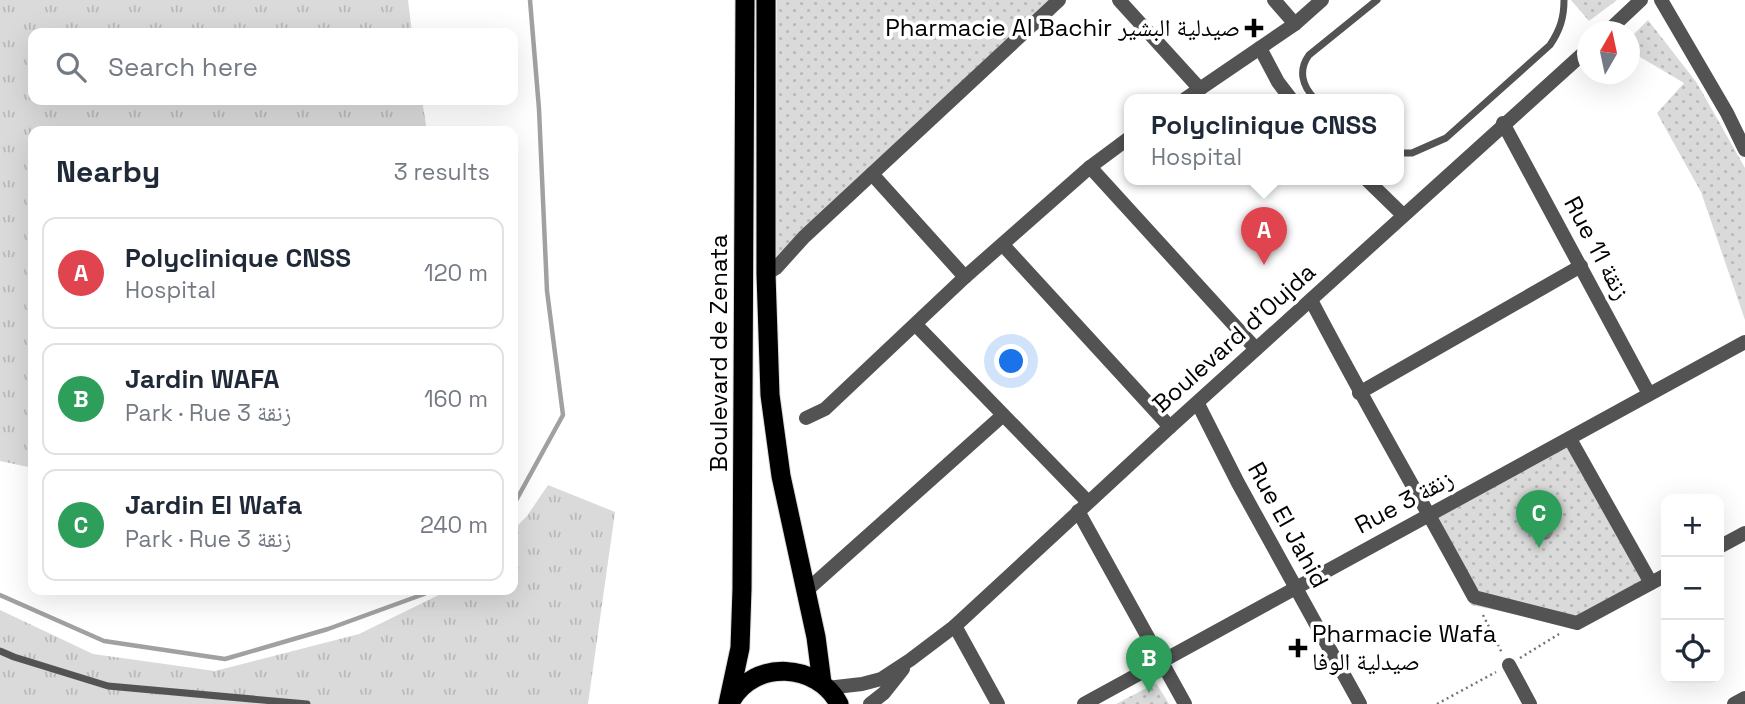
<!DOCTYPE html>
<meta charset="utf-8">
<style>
:root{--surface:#fff;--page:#f2f2f3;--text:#1f2937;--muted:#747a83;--line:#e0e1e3;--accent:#db2777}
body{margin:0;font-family:"Space Grotesk","Noto Naskh Arabic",sans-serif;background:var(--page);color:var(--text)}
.controls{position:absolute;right:21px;bottom:21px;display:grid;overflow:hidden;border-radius:14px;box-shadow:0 7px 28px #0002}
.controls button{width:63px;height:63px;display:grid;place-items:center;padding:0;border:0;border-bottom:2px solid var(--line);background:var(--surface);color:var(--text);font:35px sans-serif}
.compass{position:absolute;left:1577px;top:21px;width:63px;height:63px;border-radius:50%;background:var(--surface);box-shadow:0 7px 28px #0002;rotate:9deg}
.you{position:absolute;left:1012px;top:362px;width:24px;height:24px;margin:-18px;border:5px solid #fff;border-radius:50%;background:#1a73e8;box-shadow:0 0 0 10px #1a73e833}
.badge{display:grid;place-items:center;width:46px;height:46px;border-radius:50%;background:var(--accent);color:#fff;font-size:23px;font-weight:700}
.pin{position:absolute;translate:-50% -58px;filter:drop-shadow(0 2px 4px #0008)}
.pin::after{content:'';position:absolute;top:37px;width:24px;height:21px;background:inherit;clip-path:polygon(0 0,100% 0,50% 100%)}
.popup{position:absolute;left:1124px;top:94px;width:280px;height:91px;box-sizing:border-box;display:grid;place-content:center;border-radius:14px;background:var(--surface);filter:drop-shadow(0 2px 5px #0005);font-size:23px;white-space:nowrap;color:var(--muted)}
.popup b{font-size:26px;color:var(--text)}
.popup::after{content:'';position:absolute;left:50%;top:100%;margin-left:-14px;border:14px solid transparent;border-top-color:var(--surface)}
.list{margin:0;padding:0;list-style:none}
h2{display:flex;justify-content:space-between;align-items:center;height:91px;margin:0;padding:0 28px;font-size:30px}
h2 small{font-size:23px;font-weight:400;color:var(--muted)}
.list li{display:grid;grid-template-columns:46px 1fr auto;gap:21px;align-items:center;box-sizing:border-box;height:112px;margin:0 14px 14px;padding:0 14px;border:2px solid var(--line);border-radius:14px}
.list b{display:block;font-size:26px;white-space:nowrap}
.list p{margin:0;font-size:23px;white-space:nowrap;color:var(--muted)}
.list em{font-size:23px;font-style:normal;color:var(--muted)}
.icon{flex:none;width:38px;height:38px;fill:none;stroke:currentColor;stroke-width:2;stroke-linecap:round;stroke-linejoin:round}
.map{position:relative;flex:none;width:1745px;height:704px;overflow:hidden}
.search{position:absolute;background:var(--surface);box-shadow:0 7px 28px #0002;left:28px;top:28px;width:490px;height:77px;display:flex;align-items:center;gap:18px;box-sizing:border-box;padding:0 24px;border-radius:14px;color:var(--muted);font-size:26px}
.panel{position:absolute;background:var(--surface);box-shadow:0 7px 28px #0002;left:28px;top:126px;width:490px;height:469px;border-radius:14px}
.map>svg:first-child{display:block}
.grass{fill:url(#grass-tufts)}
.park{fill:url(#park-dots)}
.water{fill:url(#water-rules)}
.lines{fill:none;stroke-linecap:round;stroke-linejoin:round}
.stream{stroke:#a1a1a1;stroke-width:4.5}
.trunk-casing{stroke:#dbdbdb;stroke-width:21}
.path{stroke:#757575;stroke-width:2.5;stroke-dasharray:2 3.5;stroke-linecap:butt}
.service{stroke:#535353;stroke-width:7}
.minor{stroke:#535353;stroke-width:14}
.trunk{stroke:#000;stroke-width:19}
.poi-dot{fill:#000;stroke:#fff;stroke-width:2.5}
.labels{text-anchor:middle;stroke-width:7;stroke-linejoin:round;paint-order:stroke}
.poi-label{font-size:24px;fill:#000;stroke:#fff;text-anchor:end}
.street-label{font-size:24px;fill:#000;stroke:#fff}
</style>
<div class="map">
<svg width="1745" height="704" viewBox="0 0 1745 704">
<defs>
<pattern id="grass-tufts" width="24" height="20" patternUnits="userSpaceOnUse" patternTransform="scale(1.75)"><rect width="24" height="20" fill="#dadada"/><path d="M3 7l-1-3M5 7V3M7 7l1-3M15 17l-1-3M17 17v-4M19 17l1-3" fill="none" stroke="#b9b9b9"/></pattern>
<pattern id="park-dots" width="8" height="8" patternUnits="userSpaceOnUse" patternTransform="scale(1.75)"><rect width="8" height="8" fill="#dadada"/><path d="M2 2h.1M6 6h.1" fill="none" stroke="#b9b9b9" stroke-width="1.8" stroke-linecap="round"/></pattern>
<pattern id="water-rules" width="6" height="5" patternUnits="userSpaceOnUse" patternTransform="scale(1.75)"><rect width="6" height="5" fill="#a1a1a1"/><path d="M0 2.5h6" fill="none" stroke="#898989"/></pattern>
</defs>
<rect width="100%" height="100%" fill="#fff"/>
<g class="grass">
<polygon points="0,0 408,0 412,33 33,33 33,100 422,100 427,131 33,131 33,468 0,461"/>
<polygon points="548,485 615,512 588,704 0,704 0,610 93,654 215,671 359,634 449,590 513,590 513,530 527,516"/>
</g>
<g class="park">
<polygon points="777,0 1058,0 776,257"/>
<polygon points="1571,0 1617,0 1589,21"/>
<polygon points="1648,20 1697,83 1745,168 1745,320 1701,192 1657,113 1684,83 1630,51 1630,38"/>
<polygon points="1570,439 1651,583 1562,624 1471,605 1430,514"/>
<polygon points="1156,683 1169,704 1116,704"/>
</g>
<circle class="water" cx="1544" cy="531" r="9"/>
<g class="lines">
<g class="stream">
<polyline points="513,506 563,415 547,291 539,109 530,0"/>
<polyline points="0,595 104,641 225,659 328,629 424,594 429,590"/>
</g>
<defs>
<g id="trunk">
<polyline points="766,0 766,274 770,395 781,476 816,637 822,683"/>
<path d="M731,701C754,659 818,663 839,704"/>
<polyline points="728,704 740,648 742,589 745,0"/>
</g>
</defs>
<use href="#trunk" class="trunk-casing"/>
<g class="path">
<polyline points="1483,615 1502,653"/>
<polyline points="1520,658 1559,634"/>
<polyline points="1437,704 1496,672"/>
</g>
<g class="service">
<path d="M1315,99C1302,86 1298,70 1309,55L1377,0"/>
<path d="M1399,153H1412L1446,138L1550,45C1560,30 1564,18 1564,0"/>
<polyline points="0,651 14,657 108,686 307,704"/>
</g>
<g class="minor">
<polyline points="1119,0 1200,89"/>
<polyline points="1274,0 1295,24"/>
<polyline points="1661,0 1727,113 1745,150"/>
<polyline points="1607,32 1641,0"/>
<polyline points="1260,48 1278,82 1291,99"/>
<polyline points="1185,99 1295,24 1322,0"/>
<polyline points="1503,123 1649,394"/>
<polyline points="1090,167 1256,349"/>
<polyline points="872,174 965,277"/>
<polyline points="1366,179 1403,215"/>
<polyline points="1003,245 1170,427"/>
<polyline points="766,274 776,268 804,237 1059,0"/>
<path d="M1311,300C1363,400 1420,497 1474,597L1577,623L1666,575"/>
<polyline points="916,325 1088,502"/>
<polyline points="1359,393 1581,266"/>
<polyline points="1198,404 1238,483 1360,704"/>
<polyline points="806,418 825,409 965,277 1090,167 1129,138"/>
<polyline points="1570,439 1651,583"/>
<polyline points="1078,511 1185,704"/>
<polyline points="1719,547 1745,533"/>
<polyline points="806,591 1002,416"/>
<polyline points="955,626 998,704"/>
<polyline points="1509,665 1530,704"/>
<polyline points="827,688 862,684 881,679 910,660 955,626 1170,427 1588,49"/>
<polyline points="870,704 884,693 903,669"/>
<polyline points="1084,704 1745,342"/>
<polyline points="1734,704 1745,698"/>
</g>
<use href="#trunk" class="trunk"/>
</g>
<g class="poi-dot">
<path d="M1250.5 17.5h7v7h7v7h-7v7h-7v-7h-7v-7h7z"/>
<path d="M1294.5 637.5h7v7h7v7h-7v7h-7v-7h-7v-7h7z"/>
</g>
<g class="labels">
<g class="poi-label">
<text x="1240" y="36">Pharmacie Al Bachir صيدلية البشير</text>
<text x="1312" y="642" text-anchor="start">Pharmacie Wafa<tspan x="1312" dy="28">صيدلية الوفا</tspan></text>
</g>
<g class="street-label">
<text transform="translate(1597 248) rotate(62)" y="8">Rue 11 زنقة</text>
<text transform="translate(1234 338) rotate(-42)" y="8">Boulevard d'Oujda</text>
<text transform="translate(719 353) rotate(-90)" y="8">Boulevard de Zenata</text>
<text transform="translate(1404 502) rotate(-28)" y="8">Rue 3 زنقة</text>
<text transform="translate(1288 525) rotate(61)" y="8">Rue El Jahid</text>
</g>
</g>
</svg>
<div class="controls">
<button>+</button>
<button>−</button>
<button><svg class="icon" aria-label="locate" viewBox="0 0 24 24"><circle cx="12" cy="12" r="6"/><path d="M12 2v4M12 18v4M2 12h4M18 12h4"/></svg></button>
</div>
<svg class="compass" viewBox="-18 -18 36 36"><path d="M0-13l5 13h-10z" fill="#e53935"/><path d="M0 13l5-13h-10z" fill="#747a83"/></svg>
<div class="you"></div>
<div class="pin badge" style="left:1264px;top:265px;background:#e0444e">A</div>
<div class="popup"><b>Polyclinique CNSS</b>Hospital</div>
<div class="pin badge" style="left:1149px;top:693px;background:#2e9e5b">B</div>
<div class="pin badge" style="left:1539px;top:548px;background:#2e9e5b">C</div>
<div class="search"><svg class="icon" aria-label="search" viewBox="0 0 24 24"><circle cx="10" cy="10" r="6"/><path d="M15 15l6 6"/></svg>Search here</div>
<section class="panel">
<h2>Nearby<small>3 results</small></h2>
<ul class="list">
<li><span class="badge" style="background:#e0444e">A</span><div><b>Polyclinique CNSS</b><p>Hospital</p></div><em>120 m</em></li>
<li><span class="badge" style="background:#2e9e5b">B</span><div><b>Jardin WAFA</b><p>Park · Rue 3 زنقة</p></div><em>160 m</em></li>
<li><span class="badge" style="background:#2e9e5b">C</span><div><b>Jardin El Wafa</b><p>Park · Rue 3 زنقة</p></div><em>240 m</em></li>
</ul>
</section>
</div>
